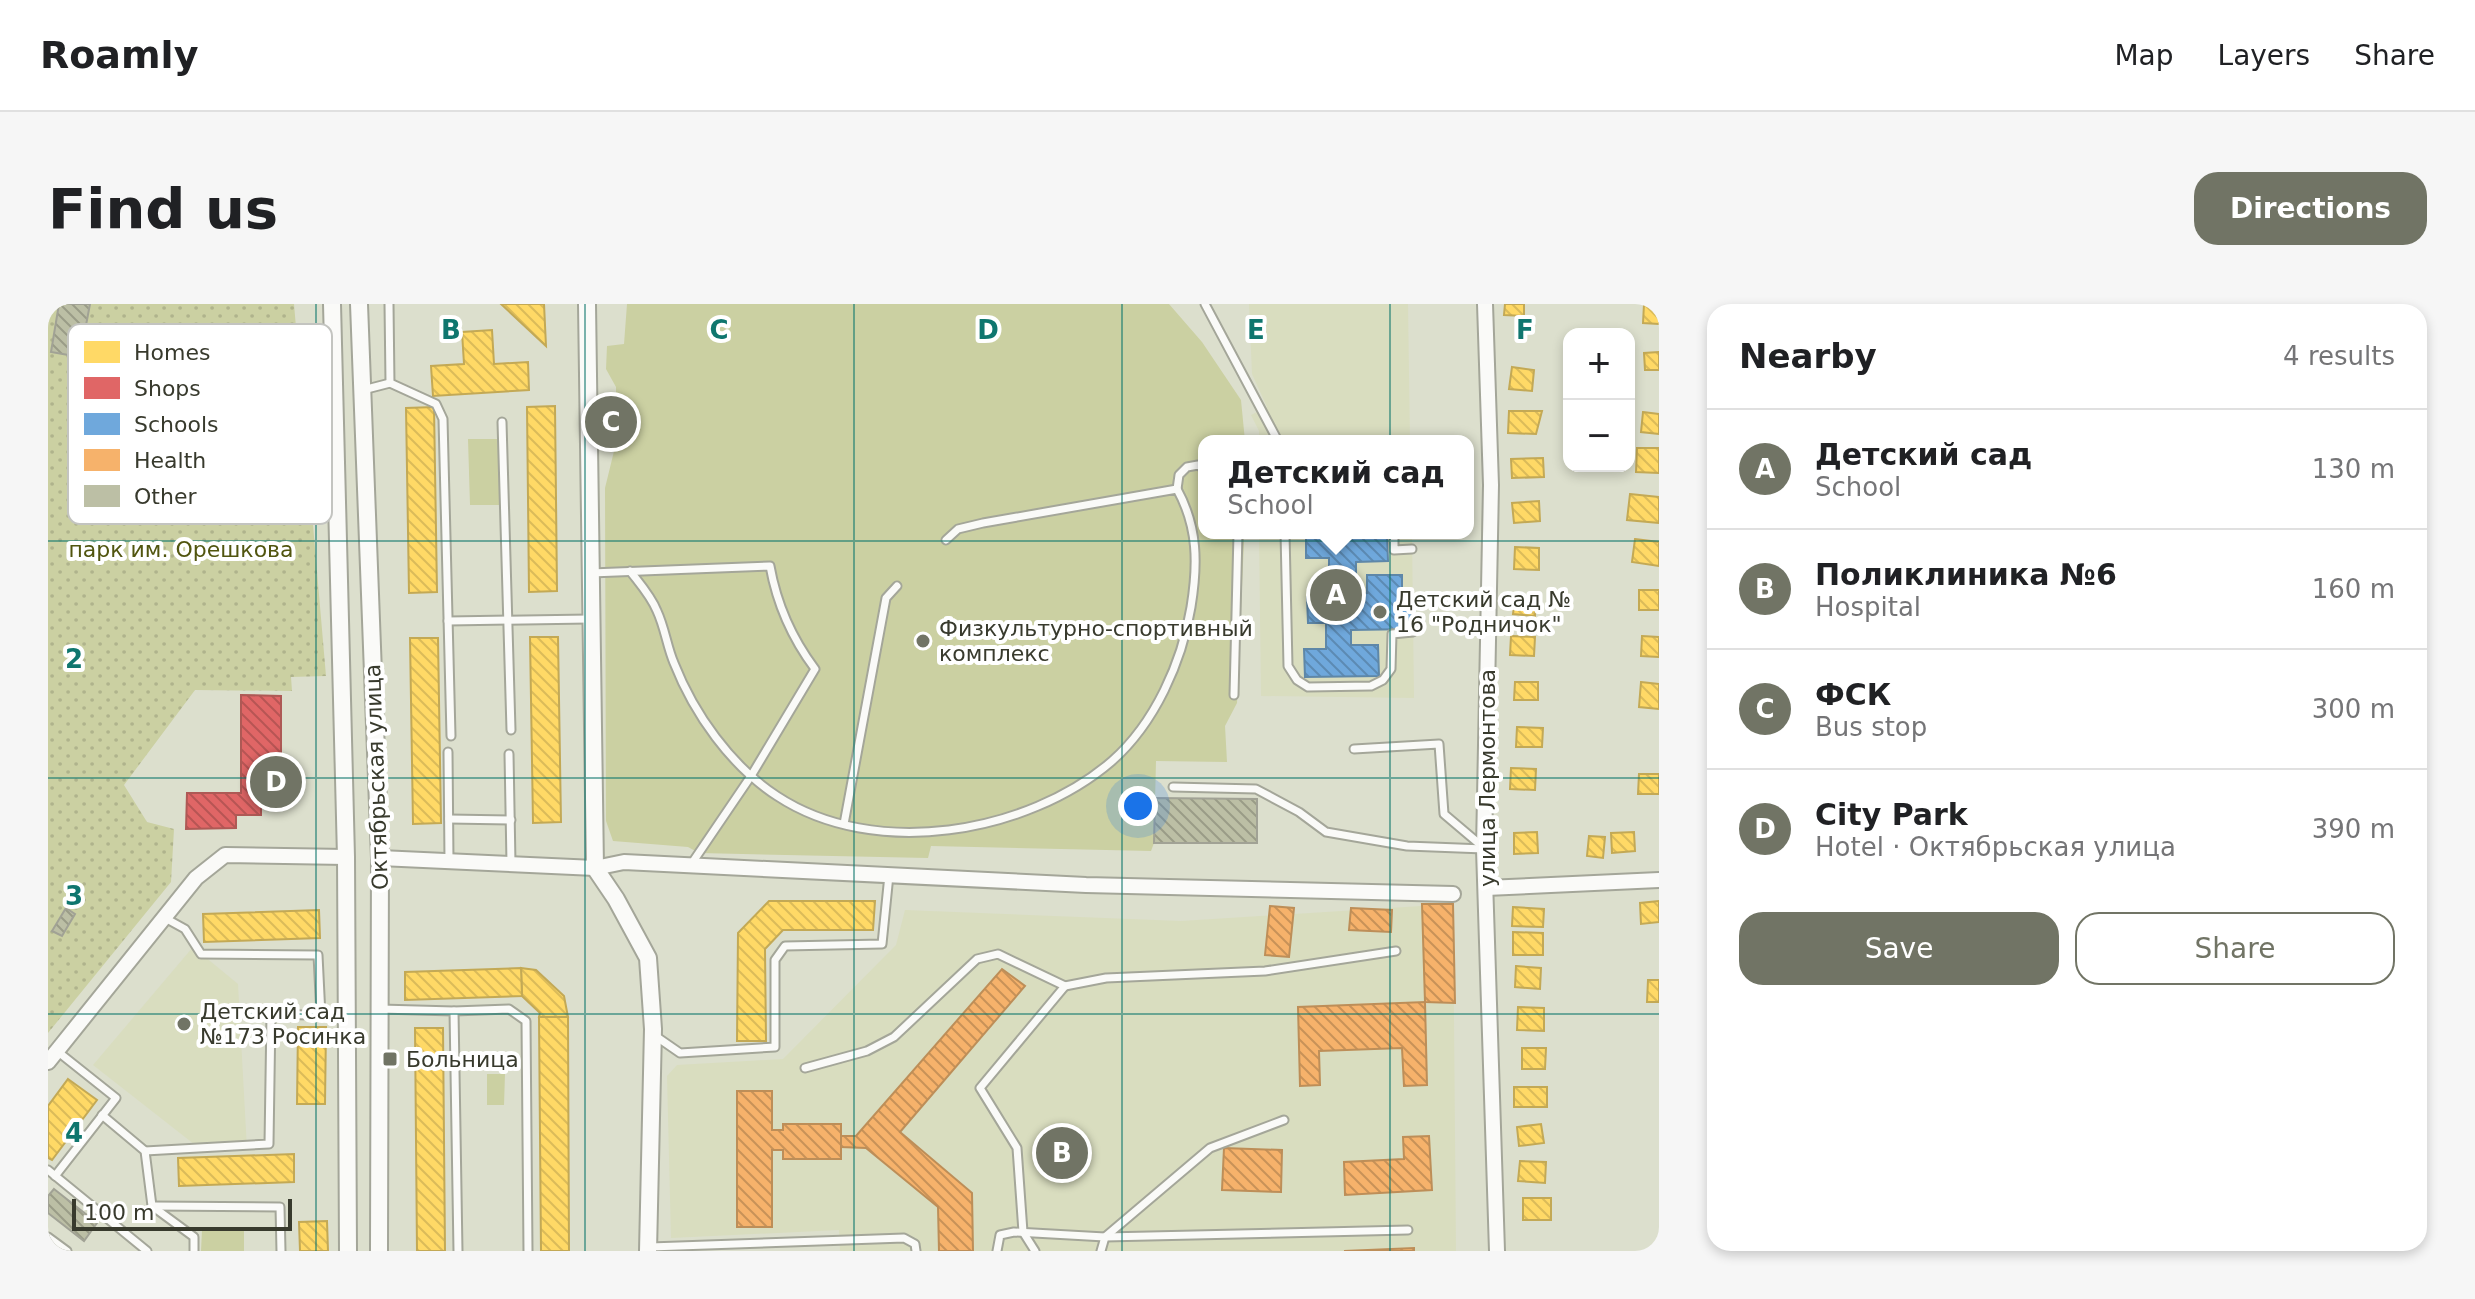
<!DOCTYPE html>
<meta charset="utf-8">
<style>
:root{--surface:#fff;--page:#f6f6f6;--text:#202124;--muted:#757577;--line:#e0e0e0;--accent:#717465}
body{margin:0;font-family:"DejaVu Sans",sans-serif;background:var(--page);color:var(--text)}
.controls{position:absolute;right:24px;top:24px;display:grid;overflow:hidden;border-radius:16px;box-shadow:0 4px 12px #0003}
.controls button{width:72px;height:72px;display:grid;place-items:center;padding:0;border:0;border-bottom:2px solid var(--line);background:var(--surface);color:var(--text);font:40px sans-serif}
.scale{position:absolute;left:24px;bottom:20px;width:220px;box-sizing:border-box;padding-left:8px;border:4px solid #383a2d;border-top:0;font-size:22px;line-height:28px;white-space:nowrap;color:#383a2d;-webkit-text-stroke:6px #fff;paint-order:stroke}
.you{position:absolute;left:1090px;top:502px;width:28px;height:28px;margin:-20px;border:6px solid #fff;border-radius:50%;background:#1a73e8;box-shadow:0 0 0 12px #1a73e833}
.badge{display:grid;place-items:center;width:52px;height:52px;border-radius:50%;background:var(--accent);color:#fff;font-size:26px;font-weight:700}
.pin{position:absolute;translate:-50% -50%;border:4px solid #fff;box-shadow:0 2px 8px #0006}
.popup{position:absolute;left:1150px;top:131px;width:276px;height:104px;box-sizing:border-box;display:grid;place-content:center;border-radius:16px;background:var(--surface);filter:drop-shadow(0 2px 6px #0005);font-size:26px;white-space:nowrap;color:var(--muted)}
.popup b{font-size:30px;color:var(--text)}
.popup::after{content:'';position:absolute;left:50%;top:100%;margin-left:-16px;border:16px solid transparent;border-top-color:var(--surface)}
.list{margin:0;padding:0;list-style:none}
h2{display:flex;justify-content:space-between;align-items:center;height:104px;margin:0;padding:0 32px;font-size:34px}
h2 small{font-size:26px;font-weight:400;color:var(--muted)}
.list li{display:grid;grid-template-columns:52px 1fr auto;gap:24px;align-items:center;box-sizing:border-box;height:120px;padding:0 32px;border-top:2px solid var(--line)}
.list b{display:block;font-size:30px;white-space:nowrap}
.list p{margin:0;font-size:26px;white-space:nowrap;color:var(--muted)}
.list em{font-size:26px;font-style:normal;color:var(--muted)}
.actions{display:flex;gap:16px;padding:24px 32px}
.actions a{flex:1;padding:18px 0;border:2px solid var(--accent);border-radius:24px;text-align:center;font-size:28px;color:var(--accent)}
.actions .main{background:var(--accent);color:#fff}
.map{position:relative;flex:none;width:1611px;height:947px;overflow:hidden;border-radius:24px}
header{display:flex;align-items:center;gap:48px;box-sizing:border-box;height:112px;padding:0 40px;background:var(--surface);border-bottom:2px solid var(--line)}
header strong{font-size:38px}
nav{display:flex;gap:44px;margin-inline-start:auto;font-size:28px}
.intro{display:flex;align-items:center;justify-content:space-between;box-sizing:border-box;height:192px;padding:0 48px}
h1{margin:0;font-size:56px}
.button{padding:20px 36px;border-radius:24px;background:var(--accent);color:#fff;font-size:28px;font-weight:700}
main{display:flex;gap:48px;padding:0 48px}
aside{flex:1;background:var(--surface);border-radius:24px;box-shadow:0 4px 12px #0003}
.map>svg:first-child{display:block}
.built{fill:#d9ddbf}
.park{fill:url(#park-dots)}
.pitch{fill:#cbd0a2}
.homes{fill:url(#homes-back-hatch);stroke:#c3a955;stroke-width:2}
.shops{fill:url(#shops-back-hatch);stroke:#ae5955;stroke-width:2}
.schools{fill:url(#schools-back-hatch);stroke:#5e87a8;stroke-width:2}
.health{fill:url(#health-back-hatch);stroke:#bd8e58;stroke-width:2}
.building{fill:url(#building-back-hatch);stroke:#a1a295;stroke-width:2}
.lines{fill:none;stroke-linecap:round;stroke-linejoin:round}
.service-casing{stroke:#a4a699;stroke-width:11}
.minor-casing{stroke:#a4a699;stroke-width:18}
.tertiary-casing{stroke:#a4a699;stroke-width:20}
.service{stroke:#fafaf8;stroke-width:7}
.minor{stroke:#fafaf8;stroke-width:14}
.tertiary{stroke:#fafaf8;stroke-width:16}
.grid{fill:none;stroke:#0f766e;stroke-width:2;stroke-opacity:0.55}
.poi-dot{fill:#717465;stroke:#fff;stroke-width:3}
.labels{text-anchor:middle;stroke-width:8;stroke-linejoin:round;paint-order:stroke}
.park-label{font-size:22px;fill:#51550f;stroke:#fff}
.poi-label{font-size:22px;fill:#383a2d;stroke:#fff;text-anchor:start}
.street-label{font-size:22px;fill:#383a2d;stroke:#fff}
.key{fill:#fff;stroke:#c3c4c0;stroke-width:2}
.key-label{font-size:22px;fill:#383a2d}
.grid-label{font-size:26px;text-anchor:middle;font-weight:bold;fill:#0f766e;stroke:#fff;stroke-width:8;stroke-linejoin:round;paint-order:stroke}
</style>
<header>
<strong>Roamly</strong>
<nav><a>Map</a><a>Layers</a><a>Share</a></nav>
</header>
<div class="intro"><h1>Find us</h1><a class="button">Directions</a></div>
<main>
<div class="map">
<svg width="1611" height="947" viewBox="0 0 1611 947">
<defs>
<pattern id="park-dots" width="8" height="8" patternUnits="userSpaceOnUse" patternTransform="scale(2)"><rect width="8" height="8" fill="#cbd0a2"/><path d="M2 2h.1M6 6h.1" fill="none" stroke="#afb38c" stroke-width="1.8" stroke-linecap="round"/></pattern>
<pattern id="homes-back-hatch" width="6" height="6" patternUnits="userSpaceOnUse" patternTransform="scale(2)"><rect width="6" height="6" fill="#ffd966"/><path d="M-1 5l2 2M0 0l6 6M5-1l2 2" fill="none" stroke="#dbbb59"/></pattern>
<pattern id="shops-back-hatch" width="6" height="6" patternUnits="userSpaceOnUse" patternTransform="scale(2)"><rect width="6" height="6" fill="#e06666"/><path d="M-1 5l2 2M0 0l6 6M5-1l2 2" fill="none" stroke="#b75554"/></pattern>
<pattern id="schools-back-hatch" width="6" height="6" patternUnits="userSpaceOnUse" patternTransform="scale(2)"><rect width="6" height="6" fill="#6fa8dc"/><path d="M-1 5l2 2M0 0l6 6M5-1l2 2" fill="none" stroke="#5c8ab3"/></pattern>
<pattern id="health-back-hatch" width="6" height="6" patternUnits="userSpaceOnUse" patternTransform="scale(2)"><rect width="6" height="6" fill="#f6b26b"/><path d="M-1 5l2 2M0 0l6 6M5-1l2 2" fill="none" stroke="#c89258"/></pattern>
<pattern id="building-back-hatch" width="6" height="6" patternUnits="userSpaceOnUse" patternTransform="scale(2)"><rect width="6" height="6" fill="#bcbfa5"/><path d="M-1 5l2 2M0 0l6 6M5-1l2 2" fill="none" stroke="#9a9c87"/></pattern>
</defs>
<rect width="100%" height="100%" fill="#dcdfcd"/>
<g class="built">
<polygon points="1201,0 1360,0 1362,137 1211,137 1211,127 1203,111 1219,103 1204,70"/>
<polygon points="1211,229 1364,229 1366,394 1213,392"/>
<polygon points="1405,600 1408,947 792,947 791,926 623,934 619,772 629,761 735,755 848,641 857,606 1133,617"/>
<polygon points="145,643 190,680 199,845 151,844 45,761"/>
</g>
<polygon class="park" points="0,0 246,0 278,372 243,373 244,387 147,386 76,481 99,518 126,525 123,578 0,729"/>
<g class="pitch">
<polygon points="579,0 1121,0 1154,38 1193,96 1197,137 1156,137 1156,229 1195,229 1196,237 1189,399 1177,422 1179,458 1108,457 1106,539 1103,547 883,542 880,554 651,549 640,543 565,537 558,517 557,184 568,139 568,83 558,65 559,42 576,40"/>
<polygon points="420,135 453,135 454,201 422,201"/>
<polygon points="439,770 457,770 456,801 439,801"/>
<polygon points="154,926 196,927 196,947 153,947"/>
</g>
<g class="homes">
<polygon points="453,0 496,0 498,42"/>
<polygon points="1457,0 1476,0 1476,12 1456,11"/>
<polygon points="1596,0 1611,0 1611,20 1595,19"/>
<polygon points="444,26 446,60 480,58 481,86 385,92 383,62 416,60 414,28"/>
<polygon points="1611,48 1611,66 1597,66 1596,49"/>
<polygon points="1464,63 1486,66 1484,87 1461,85"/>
<polygon points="507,102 509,287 481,288 479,103"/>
<polygon points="386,103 389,288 361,289 358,104"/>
<polygon points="1461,107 1494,107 1488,130 1460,129"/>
<polygon points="1595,108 1611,110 1611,130 1593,128"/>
<polygon points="1589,144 1611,144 1611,169 1588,168"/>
<polygon points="1495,154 1496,173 1464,174 1463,155"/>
<polygon points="1582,190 1611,193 1611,219 1579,216"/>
<polygon points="1491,197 1492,217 1466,219 1464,199"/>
<polygon points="1587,235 1611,238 1611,262 1584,258"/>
<polygon points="1467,243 1491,244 1491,266 1466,265"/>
<rect x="1591" y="286" width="20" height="20"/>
<polygon points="1467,295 1488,296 1487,312 1465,310"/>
<polygon points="1463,332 1487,333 1486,352 1462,351"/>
<polygon points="1594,332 1611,333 1611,353 1593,352"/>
<polygon points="482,333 510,333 513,518 485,519"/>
<polygon points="362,334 390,334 393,519 365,520"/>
<polygon points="1467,378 1490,378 1490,396 1466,396"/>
<polygon points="1593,378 1611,380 1611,405 1591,403"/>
<polygon points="1469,423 1495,424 1494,443 1468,443"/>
<polygon points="1463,464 1488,465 1487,486 1462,485"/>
<polygon points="1591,470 1611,470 1611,490 1590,490"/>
<polygon points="1489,528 1490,549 1466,550 1466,529"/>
<polygon points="1586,528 1587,547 1564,549 1563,529"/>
<polygon points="1541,532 1557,533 1555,554 1539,552"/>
<polygon points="721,597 827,597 825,626 735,626 717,645 718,737 689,737 690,629"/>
<polygon points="1611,597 1611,618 1593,620 1592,599"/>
<polygon points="1465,603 1496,605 1495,623 1464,622"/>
<polygon points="271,606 272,634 156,638 155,610"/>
<polygon points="1465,628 1495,629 1495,651 1465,651"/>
<polygon points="1468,662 1493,664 1492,685 1467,683"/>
<polygon points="473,664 488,666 516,692 520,713 491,713 492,709 474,692"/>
<polygon points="473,664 474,692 357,696 357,668"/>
<polygon points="1600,676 1611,676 1611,698 1599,698"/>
<polygon points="1470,703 1496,704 1496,727 1469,726"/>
<polygon points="491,713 520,713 521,947 493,947"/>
<polygon points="250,723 278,723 277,800 249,800"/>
<polygon points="367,724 395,724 397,947 369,947"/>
<polygon points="1474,744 1498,744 1497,765 1474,765"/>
<polygon points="20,775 49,796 4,856 0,854 0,802"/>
<rect x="1466" y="783" width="33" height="20"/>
<polygon points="1493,820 1496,839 1471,842 1469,823"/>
<polygon points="246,850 246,878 131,882 130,854"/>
<polygon points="1472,857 1498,858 1497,879 1470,877"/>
<rect x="1475" y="894" width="28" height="22"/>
<polygon points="279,917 280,947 252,947 251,918"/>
</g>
<polygon class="shops" points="193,391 233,392 233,494 213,494 213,511 188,511 188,524 138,525 139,489 193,489"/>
<polygon class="schools" points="1258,229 1339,229 1340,257 1308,258 1308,290 1319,289 1319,271 1354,271 1354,298 1363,298 1364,325 1303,326 1303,341 1330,341 1331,372 1257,373 1256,345 1278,345 1278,319 1260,319 1259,293 1281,293 1281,254 1258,254"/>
<g class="health">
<polygon points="1374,600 1405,600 1407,699 1377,698"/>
<polygon points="1222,602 1246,604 1241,653 1217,651"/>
<polygon points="1303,604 1344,606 1343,628 1301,626"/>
<polygon points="954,665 977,682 852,828 924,889 925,947 891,947 890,903 818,844 793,843 793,832 808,832"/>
<polygon points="1377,698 1379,781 1356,782 1354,744 1271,747 1272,781 1252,782 1250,703"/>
<polygon points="689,787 724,787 724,826 735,826 735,820 793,820 793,855 735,855 735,846 724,846 724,923 689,923"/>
<polygon points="1381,832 1384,886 1297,891 1296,858 1356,855 1355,833"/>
<polygon points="1176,844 1234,846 1233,888 1174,886"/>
<polygon points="1366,944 1366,947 1296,947"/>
</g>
<g class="building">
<polygon points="11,0 42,0 32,53 3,48"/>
<polygon points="1107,494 1209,495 1209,539 1106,539"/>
<polygon points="18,604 27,610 14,632 4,627"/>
<polygon points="6,885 49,919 36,937 0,909 0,892"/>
</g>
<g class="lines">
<defs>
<g id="service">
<polyline points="341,0 342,79 388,100 395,115 403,432"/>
<polyline points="1157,0 1230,137"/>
<polyline points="315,86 342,79"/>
<polyline points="454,118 463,426"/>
<polyline points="1129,185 1131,171 1139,163 1150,161 1156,165"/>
<polyline points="1237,229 1240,362 1249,376 1260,383 1323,382 1335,376 1343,365 1344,330 1365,328"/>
<polyline points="1346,229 1346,246 1364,245"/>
<path d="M582,267C592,280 603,292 609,307C617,324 619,343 626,359C646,410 683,462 729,492C826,556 979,530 1064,457C1107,419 1134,358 1143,303C1150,260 1150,223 1129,185L935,219L910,225L898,236"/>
<path d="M543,269L722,262C729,301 743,333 767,365L703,472L644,559"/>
<polyline points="400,317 541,315"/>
<polyline points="1186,391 1190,229"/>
<polyline points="1306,445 1391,440 1396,510 1435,543"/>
<polyline points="400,448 401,557"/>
<polyline points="461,450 463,559"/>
<polyline points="1125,483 1208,485 1251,508 1278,528 1359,542 1436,545"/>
<polyline points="401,515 463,516"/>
<polyline points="796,520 838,294 849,282"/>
<polyline points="117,614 137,625 153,650 270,651 273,712"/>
<polyline points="1017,682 1058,674 1217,667 1348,647"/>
<polyline points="332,705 406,707 410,947"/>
<polyline points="406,707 461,705 478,717 480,947"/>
<polyline points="606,731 632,749 727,743 727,656 737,642 834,640 841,571"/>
<polyline points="757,764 819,747 846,733 929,655 950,650 1017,682 932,784 969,844 975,928 987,947"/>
<polyline points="54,811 97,847 104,902 146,933 146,947"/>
<polyline points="97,847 221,840 223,710 298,712"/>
<polyline points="0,866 99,947"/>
<polyline points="7,872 68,794 9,747"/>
<polyline points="104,902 232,903 233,947"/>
<polyline points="0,933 19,947"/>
<polyline points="602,943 856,934 867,940 868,947"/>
<polyline points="949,947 952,931 966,928 1057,933 1360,926"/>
<polyline points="1053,947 1057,933 1162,844 1236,816"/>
</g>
<g id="minor">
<polyline points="1437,0 1443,181 1436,545 1449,947"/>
<polyline points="332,554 547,564 576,558 1038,581 1405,590"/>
<polyline points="1438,584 1611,576"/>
<polyline points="0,758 148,574 177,551 298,553"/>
</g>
<g id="tertiary">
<polyline points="284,0 298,553 300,947"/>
<polyline points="311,0 332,554 331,947"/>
<polyline points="539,0 547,564 568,595 600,654 605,725 600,947"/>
</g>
</defs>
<use href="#service" class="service-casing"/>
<use href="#minor" class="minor-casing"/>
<use href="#tertiary" class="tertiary-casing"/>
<use href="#service" class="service"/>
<use href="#minor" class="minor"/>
<use href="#tertiary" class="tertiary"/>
</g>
<path class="grid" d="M268,0V947M537,0V947M806,0V947M1074,0V947M1342,0V947M0,237H1611M0,474H1611M0,710H1611"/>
<g class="poi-dot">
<circle cx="1332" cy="308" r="8"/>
<circle cx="875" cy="337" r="8"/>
<circle cx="136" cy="720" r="8"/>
<rect x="334" y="747" width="16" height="16" rx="4"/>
</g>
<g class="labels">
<g class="park-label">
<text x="133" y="253">парк им. Орешкова</text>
</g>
<g class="poi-label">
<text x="1348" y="303">Детский сад №<tspan x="1348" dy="25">16 "Родничок"</tspan></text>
<text x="891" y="332">Физкультурно-спортивный<tspan x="891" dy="25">комплекс</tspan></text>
<text x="152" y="715">Детский сад<tspan x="152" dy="25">№173 Росинка</tspan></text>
<text x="358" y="763">Больница</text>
</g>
<g class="street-label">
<text transform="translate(328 473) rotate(-92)" y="8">Октябрьская улица</text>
<text transform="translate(1439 474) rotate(-90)" y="8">улица Лермонтова</text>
</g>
</g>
<rect x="20" y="20" width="264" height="200" rx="12" class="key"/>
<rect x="36" y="37" width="36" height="22" fill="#ffd966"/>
<rect x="36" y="73" width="36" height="22" fill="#e06666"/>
<rect x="36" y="109" width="36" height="22" fill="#6fa8dc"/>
<rect x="36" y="145" width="36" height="22" fill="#f6b26b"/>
<rect x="36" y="181" width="36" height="22" fill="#bcbfa5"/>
<g class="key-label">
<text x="86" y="56">Homes</text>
<text x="86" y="92">Shops</text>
<text x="86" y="128">Schools</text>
<text x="86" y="164">Health</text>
<text x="86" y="200">Other</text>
</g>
<g class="grid-label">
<text x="403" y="35">B</text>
<text x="671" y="35">C</text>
<text x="940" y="35">D</text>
<text x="1208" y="35">E</text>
<text x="1477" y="35">F</text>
<text x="26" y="364">2</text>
<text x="26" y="601">3</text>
<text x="26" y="838">4</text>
</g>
</svg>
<div class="controls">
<button>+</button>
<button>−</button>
</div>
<div class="scale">100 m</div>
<div class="you"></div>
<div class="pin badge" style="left:1288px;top:291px">A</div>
<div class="popup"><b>Детский сад</b>School</div>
<div class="pin badge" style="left:1014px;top:849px">B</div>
<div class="pin badge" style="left:563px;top:118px">C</div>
<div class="pin badge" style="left:228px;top:478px">D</div>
</div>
<aside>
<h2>Nearby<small>4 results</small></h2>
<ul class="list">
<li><span class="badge">A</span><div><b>Детский сад</b><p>School</p></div><em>130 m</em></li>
<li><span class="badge">B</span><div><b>Поликлиника №6</b><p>Hospital</p></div><em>160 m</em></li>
<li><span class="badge">C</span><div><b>ФСК</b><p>Bus stop</p></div><em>300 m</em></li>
<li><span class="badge">D</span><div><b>City Park</b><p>Hotel · Октябрьская улица</p></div><em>390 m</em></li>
</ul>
<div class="actions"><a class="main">Save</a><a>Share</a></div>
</aside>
</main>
